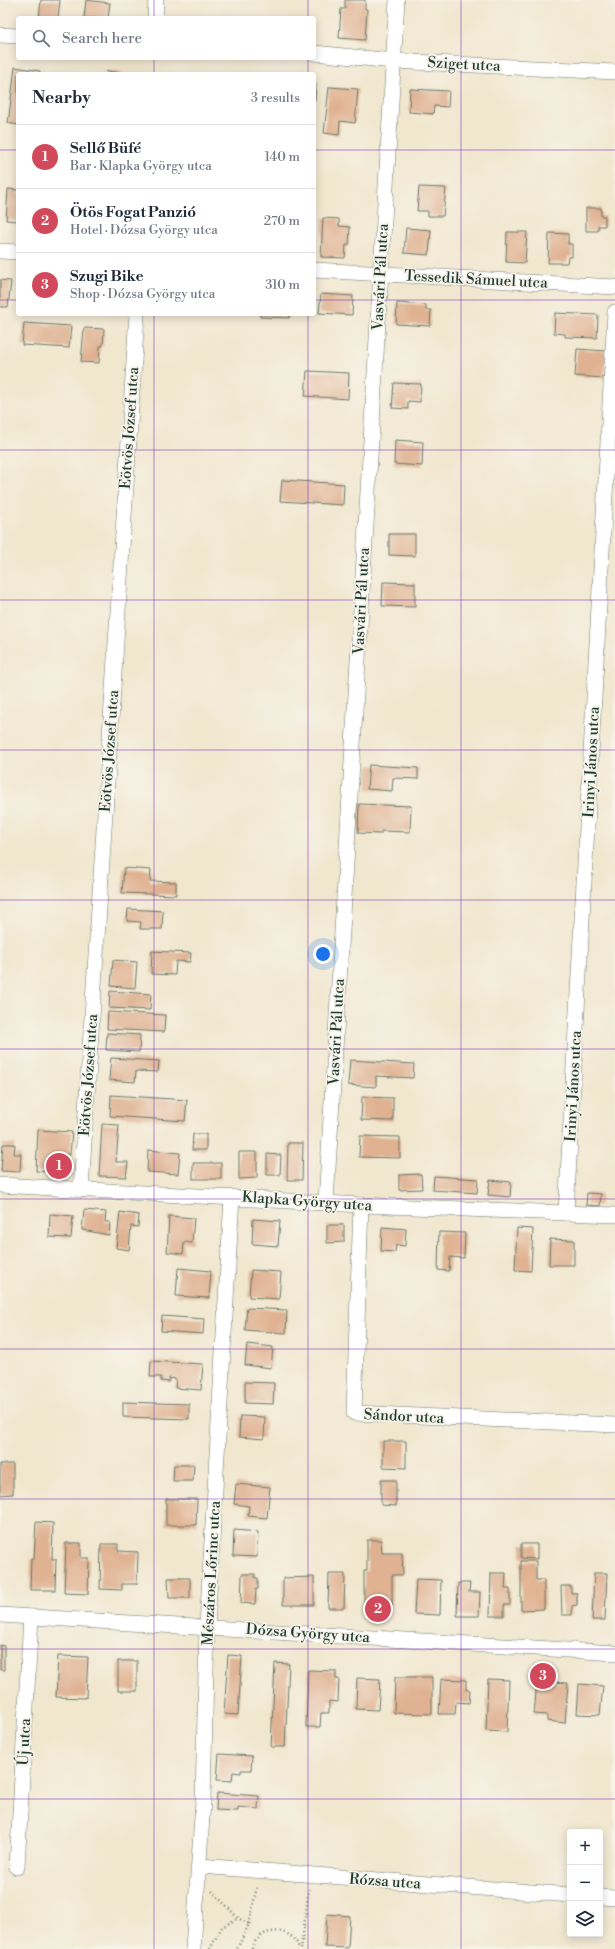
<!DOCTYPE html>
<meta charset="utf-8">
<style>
:root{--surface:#fff;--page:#f2f2f3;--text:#1f2937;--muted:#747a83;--line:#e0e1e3;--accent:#d1495b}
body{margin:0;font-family:"Libre Bodoni",serif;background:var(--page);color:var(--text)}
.controls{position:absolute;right:12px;bottom:12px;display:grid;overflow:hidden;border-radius:4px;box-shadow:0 2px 10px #0003}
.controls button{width:36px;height:36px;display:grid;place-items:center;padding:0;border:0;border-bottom:1px solid var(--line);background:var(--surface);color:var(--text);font:20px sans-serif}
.you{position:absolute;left:323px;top:954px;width:14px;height:14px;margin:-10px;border:3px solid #fff;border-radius:50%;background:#1a73e8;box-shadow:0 0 0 6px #1a73e833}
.badge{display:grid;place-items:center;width:26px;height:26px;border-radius:50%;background:var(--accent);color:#fff;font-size:13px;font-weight:700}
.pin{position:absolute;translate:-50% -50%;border:2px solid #fff;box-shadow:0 1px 4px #0006}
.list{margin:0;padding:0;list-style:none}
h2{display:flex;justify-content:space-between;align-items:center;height:52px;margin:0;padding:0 16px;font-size:17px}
h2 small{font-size:13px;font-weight:400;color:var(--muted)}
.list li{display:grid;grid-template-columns:26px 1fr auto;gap:12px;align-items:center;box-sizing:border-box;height:64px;padding:0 16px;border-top:1px solid var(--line)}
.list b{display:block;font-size:15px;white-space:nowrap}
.list p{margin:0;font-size:13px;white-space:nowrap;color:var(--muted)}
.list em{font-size:13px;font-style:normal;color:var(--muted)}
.icon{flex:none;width:22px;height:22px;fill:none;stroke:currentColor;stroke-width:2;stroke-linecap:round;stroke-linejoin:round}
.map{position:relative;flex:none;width:615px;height:1949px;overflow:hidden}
.search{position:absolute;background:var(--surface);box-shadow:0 2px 10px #0003;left:16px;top:16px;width:300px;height:44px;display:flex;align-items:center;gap:10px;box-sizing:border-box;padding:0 14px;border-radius:4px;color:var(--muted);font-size:15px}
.panel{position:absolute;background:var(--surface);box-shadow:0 2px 10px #0003;left:16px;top:72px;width:300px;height:244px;border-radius:4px}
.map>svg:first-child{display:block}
.building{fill:#e0b292}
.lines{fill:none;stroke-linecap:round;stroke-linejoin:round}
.minor-casing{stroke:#68786a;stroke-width:16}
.path{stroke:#68786a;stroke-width:2.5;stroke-dasharray:1 3;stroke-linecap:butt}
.minor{stroke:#fff;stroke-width:15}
.grid{fill:none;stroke:#7b2cbf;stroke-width:1;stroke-opacity:0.55}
.labels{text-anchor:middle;stroke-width:3.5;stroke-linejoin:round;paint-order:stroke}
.street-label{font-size:15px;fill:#1f3d34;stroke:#f7f3e8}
</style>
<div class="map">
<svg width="615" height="1949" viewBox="0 0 615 1949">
<rect width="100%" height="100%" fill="#f7f3e8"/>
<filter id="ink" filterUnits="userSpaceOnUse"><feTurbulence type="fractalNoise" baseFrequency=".025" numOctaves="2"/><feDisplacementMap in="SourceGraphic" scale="8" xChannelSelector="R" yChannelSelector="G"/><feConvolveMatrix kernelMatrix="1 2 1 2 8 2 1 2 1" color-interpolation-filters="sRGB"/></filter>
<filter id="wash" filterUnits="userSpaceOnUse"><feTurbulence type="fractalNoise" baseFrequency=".012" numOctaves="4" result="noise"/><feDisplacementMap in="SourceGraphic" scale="16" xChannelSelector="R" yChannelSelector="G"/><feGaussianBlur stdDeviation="0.9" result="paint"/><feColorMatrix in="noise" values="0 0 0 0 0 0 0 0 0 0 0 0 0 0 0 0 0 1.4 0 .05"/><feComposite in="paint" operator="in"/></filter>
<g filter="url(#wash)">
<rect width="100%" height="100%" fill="#f1e7cf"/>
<g id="blocks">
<g class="building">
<polygon points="41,0 60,0 58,18 39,18"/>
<polygon points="86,0 110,3 108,18 84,18"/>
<polygon points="345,0 365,0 365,9 367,9 365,40 339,38 341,9 345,9"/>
<polygon points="15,67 40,71 39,74 18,74 18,125 8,123"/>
<polygon points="107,71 123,73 123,74 106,74"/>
<polygon points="314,84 316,84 315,100 314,100"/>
<polygon points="329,87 358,89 355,123 340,121 339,135 324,133"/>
<polygon points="410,89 449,91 448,107 434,106 433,114 409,112"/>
<polygon points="419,187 446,188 443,216 428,216 428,211 417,211"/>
<polygon points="8,189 18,190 18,221 6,220"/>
<polygon points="586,208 601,208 601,216 605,216 605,226 598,226 598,231 586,231"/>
<polygon points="323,218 339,219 339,226 350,227 349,245 346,245 345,258 321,257"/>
<polygon points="406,228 431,230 429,255 404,253"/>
<polygon points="507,232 527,232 525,263 506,262"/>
<polygon points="549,233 568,234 568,244 572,244 572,257 568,257 567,263 548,263"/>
<polygon points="0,280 11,281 8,307 0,307"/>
<polygon points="321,294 353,296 352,315 319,313"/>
<polygon points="397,303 426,305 426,310 431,310 430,326 396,324"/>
<polygon points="555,313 598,315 597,338 565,337 565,334 554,333"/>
<polygon points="260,314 290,314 289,318 260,317"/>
<polygon points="24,323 71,326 69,348 22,345"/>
<polygon points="84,328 104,329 103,346 100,346 99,363 81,362"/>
<polygon points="577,349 606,351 604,378 575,376"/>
<polygon points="307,371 349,373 348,399 305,396"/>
<polygon points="394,383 421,384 420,402 408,401 408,409 392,408"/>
<polygon points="395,440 423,442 422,466 394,464"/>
<polygon points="282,480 344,484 343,505 280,501"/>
<polygon points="389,534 415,534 415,556 389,555"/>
<polygon points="383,582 415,583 415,607 382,606"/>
<polygon points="369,765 418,768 418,779 393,778 392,791 367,789"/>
<polygon points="359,804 411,806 410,832 381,831 381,834 358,833"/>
<polygon points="124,868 151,870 150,881 176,882 176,895 122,893"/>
<polygon points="128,909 163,911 162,929 140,929 141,922 127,921"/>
<polygon points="152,951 191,953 190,962 176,961 175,975 151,974"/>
<polygon points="113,960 137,962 135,988 111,986"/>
<polygon points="110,991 151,994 150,1010 109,1008"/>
<polygon points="108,1012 165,1015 164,1032 107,1029"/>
<polygon points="107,1033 140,1035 139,1052 106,1050"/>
<polygon points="111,1058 159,1061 158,1072 136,1071 135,1082 109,1080"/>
<polygon points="350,1060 414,1064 413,1078 376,1076 376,1087 348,1085"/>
<polygon points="111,1095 187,1100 185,1121 110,1116"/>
<polygon points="362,1097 393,1098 393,1121 361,1120"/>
<polygon points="102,1124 119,1125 116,1162 128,1162 126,1177 99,1176"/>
<polygon points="38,1130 72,1132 70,1155 53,1154 52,1172 36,1171"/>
<polygon points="193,1134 206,1134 206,1150 192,1150"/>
<polygon points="360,1136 400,1137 400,1158 359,1157"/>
<polygon points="288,1143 303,1143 302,1180 287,1180"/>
<polygon points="3,1144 15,1144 14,1154 21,1154 20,1172 1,1171"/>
<polygon points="148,1150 180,1153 178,1174 147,1172"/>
<polygon points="239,1152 257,1152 257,1178 239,1179"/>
<polygon points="267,1154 281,1155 280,1175 267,1175"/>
<rect x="193" y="1163" width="28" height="16"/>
<polygon points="421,1174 422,1189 399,1190 399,1175"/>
<polygon points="434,1176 478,1179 477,1193 433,1190"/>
<polygon points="490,1180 511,1182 510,1197 488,1195"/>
<polygon points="587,1193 601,1194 600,1206 586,1205"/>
<polygon points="84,1210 106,1212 105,1222 110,1222 109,1235 82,1230"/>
<polygon points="120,1212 139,1215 138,1227 131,1226 129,1250 116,1248"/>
<polygon points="50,1214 73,1216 71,1238 49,1237"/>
<polygon points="169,1216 194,1218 192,1243 184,1242 183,1254 167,1252"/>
<polygon points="253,1219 280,1221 278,1246 252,1244"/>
<polygon points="327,1225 344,1225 344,1242 327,1243"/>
<polygon points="382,1227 406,1229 405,1246 396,1245 395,1252 381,1251"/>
<polygon points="517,1228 533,1229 531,1271 515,1270"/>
<polygon points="439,1232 465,1233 464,1258 450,1257 449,1271 438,1270"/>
<polygon points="550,1239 574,1240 574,1265 549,1265"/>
<polygon points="178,1268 211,1271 209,1298 176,1296"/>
<polygon points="251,1270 281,1272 279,1299 249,1297"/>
<polygon points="247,1308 287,1310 286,1333 245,1330"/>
<polygon points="162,1316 204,1319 203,1334 161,1331"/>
<polygon points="247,1344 273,1347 271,1368 245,1365"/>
<polygon points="151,1361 203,1364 201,1390 175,1388 176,1379 169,1378 169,1382 161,1381 161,1377 150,1377"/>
<polygon points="245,1382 274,1383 273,1404 245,1403"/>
<polygon points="123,1402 189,1404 189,1419 123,1417"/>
<polygon points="240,1416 265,1417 264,1439 239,1437"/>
<polygon points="383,1441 406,1441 406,1468 383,1467"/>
<polygon points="0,1464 13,1464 13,1494 0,1495"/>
<polygon points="174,1465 194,1465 193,1481 173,1481"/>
<polygon points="381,1480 396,1480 396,1506 381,1505"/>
<polygon points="236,1484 270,1487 267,1518 248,1516 249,1506 234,1504"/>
<polygon points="166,1499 197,1499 196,1525 166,1525"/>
<polygon points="36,1522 53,1523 52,1559 56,1559 55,1590 30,1590 31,1559 34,1559"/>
<polygon points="234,1530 258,1532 257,1557 233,1556"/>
<polygon points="367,1540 381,1540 382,1553 402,1553 403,1575 392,1575 392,1605 364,1605 364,1571 367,1571"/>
<polygon points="66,1543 81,1543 81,1558 89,1558 88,1594 64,1593"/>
<polygon points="101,1544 118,1544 118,1551 138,1552 137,1584 122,1584 122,1590 100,1589"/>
<polygon points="521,1544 537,1544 537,1559 521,1558"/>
<polygon points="521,1561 536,1561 536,1580 544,1580 544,1609 521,1610"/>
<polygon points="491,1573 506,1573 505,1589 510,1589 510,1605 504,1605 504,1616 490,1616"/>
<polygon points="594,1573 607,1573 605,1620 592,1620"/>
<polygon points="242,1574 255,1574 255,1578 258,1578 258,1589 256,1589 255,1604 241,1603"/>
<polygon points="329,1574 345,1574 344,1608 328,1608"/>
<polygon points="314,1577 314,1605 283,1605 283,1578"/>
<polygon points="168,1578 190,1578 190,1598 169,1598"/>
<polygon points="416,1579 441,1580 440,1615 414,1614"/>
<polygon points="458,1583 470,1583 469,1592 480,1592 479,1616 457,1616"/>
<polygon points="561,1586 571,1586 571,1593 577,1593 577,1605 572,1606 572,1615 562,1615"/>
<polygon points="0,1645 4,1646 4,1670 0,1670"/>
<polygon points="228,1655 242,1656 238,1715 224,1714"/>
<polygon points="58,1656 88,1657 86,1698 56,1697"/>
<rect x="118" y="1661" width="19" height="30"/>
<polygon points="275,1663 289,1664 285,1747 271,1747"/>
<polygon points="308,1670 336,1671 336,1679 339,1679 338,1702 329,1701 329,1713 321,1713 320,1727 306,1727"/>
<polygon points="395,1677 432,1677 432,1714 394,1713"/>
<polygon points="357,1678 380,1679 378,1710 356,1709"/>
<polygon points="441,1679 466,1680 466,1690 470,1690 469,1703 456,1702 455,1714 439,1714"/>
<polygon points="488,1679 509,1680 507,1732 486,1731"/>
<polygon points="537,1681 568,1683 565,1723 547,1721 547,1715 534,1714"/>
<polygon points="579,1684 603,1686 600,1715 577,1714"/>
<polygon points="219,1754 252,1756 251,1770 241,1770 241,1773 233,1772 232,1781 217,1780"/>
<polygon points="217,1793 259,1796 258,1809 238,1807 238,1811 216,1810"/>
<polygon points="327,1914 350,1916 348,1948 325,1947"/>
</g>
</g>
</g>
<g filter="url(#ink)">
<use href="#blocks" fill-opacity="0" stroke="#68786a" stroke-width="1"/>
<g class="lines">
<defs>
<g id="minor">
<polyline points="155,18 156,0"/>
<polyline points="0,35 18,36"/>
<polyline points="314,53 393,61 615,72"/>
<polyline points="0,251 18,252"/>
<polyline points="314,270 615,287"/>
<polyline points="0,1185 361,1205 615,1215"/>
<polyline points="81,1189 137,314"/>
<polyline points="326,1202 397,0"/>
<polyline points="361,1205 354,1413 615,1425"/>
<polyline points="566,1213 615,312"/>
<polyline points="0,1615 615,1653"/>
<polyline points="200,1866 570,1895"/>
<polyline points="17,1867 31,1617"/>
<polyline points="600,1897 615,1898"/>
<polyline points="193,1949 203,1802 207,1627 232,1197"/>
</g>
</defs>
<use href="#minor" class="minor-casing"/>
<g class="path">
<polyline points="212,1891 238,1918 249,1924 237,1949"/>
<polyline points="249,1924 257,1886"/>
<polyline points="210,1949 222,1927 238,1918"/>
<path d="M252,1949C257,1926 294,1925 299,1949"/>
<polyline points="301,1949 309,1889"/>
</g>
<use href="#minor" class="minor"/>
</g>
</g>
<path class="grid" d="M154,0V18M308,0V18M461,0V1949M154,58V74M308,58V74M0,150H18M314,150H615M0,300H18M314,300H615M154,314V1949M308,314V1949M0,450H615M0,600H615M0,750H615M0,900H615M0,1049H615M0,1199H615M0,1349H615M0,1499H615M0,1649H615M0,1799H615"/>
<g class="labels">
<g class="street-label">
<text transform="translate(464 64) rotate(3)" y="5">Sziget utca</text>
<text transform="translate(380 277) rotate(-87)" y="5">Vasvári Pál utca</text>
<text transform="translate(476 279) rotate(3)" y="5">Tessedik Sámuel utca</text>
<text transform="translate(129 428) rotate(-86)" y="5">Eötvös József utca</text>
<text transform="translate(361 601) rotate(-87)" y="5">Vasvári Pál utca</text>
<text transform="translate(109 751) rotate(-86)" y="5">Eötvös József utca</text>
<text transform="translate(591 762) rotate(-87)" y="5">Irinyi János utca</text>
<text transform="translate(336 1032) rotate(-87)" y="5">Vasvári Pál utca</text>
<text transform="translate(88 1075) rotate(-86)" y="5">Eötvös József utca</text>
<text transform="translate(573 1086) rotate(-87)" y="5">Irinyi János utca</text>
<text transform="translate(307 1201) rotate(4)" y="5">Klapka György utca</text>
<text transform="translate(404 1416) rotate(3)" y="5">Sándor utca</text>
<text transform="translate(211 1573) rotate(-87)" y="5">Mészáros Lőrinc utca</text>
<text transform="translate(308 1633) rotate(4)" y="5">Dózsa György utca</text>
<text transform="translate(24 1742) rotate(-87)" y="5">Új utca</text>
<text transform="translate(385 1881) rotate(4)" y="5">Rózsa utca</text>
</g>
</g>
</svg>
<div class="controls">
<button>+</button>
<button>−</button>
<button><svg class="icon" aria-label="layers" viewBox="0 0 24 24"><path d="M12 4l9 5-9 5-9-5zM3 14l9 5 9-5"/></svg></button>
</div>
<div class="you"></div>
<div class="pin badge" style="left:59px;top:1166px">1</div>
<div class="pin badge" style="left:378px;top:1609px">2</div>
<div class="pin badge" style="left:543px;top:1676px">3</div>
<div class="search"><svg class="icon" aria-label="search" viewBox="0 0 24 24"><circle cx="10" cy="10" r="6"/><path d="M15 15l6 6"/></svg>Search here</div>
<section class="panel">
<h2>Nearby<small>3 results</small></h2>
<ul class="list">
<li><span class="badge">1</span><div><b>Sellő Büfé</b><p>Bar · Klapka György utca</p></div><em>140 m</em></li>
<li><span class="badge">2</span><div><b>Ötös Fogat Panzió</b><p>Hotel · Dózsa György utca</p></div><em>270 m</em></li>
<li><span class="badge">3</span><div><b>Szugi Bike</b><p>Shop · Dózsa György utca</p></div><em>310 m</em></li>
</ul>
</section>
</div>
